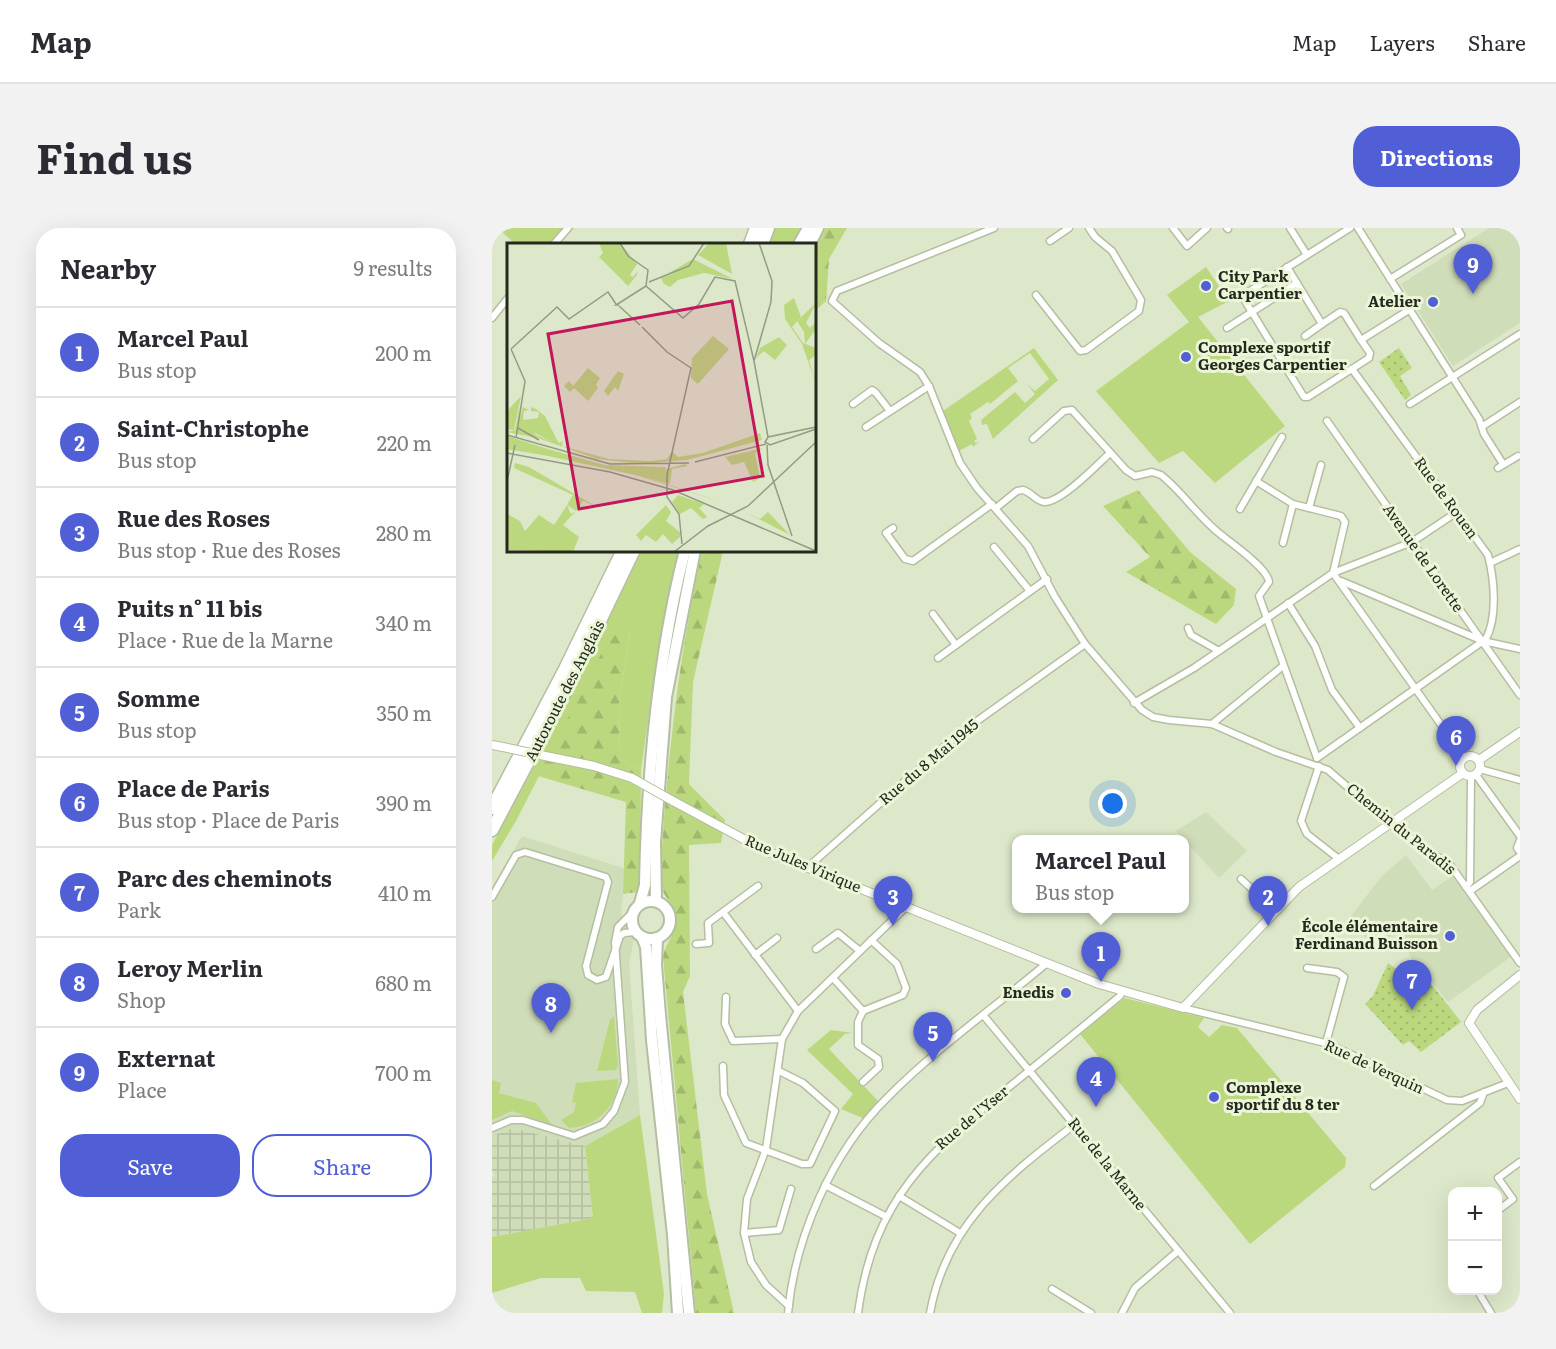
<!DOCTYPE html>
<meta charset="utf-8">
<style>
:root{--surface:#fff;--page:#f2f2f3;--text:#2b2b33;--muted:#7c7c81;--line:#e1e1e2;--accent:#505fd5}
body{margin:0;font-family:Literata,serif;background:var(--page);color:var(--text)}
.controls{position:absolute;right:18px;bottom:18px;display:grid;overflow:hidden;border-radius:12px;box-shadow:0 6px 24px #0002}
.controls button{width:54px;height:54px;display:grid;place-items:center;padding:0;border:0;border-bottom:2px solid var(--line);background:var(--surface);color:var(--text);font:30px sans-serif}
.you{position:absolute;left:621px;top:576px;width:21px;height:21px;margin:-15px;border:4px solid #fff;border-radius:50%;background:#1a73e8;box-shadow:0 0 0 9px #1a73e833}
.badge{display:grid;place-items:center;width:39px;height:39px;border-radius:50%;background:var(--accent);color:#fff;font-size:20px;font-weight:700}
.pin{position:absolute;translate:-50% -50px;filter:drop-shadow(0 2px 3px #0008)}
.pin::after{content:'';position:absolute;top:32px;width:21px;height:18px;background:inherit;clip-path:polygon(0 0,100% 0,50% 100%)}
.popup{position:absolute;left:520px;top:607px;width:177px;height:78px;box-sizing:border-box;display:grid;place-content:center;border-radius:12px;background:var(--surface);filter:drop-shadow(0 2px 4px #0005);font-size:20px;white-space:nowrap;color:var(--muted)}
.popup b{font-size:22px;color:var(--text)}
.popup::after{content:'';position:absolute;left:50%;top:100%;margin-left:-12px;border:12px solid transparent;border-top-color:var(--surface)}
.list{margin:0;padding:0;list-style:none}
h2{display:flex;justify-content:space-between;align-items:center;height:78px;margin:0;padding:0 24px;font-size:26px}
h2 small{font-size:20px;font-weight:400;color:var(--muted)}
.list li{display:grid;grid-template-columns:39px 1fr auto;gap:18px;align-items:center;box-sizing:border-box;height:90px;padding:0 24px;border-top:2px solid var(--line)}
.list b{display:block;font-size:22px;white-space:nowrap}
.list p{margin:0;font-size:20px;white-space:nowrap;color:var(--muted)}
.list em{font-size:20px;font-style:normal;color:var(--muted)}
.actions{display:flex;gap:12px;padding:18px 24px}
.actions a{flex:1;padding:14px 0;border:2px solid var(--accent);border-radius:24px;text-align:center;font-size:21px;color:var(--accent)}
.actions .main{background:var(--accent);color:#fff}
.map{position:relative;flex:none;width:1028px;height:1085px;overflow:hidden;border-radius:24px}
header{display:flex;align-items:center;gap:36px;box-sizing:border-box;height:84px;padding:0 30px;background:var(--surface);border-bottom:2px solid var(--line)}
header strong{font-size:28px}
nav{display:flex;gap:33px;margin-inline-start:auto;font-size:21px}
.intro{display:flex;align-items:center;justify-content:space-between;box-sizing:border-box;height:144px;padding:0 36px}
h1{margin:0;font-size:42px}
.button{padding:15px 27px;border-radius:24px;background:var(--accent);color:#fff;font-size:21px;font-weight:700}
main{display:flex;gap:36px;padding:0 36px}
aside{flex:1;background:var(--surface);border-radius:24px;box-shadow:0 6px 24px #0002}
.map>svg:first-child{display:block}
.built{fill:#d0ddb9}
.industrial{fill:url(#industrial-grid)}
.grass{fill:#bcd87e}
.forest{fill:url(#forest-firs)}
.park{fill:url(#park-dots)}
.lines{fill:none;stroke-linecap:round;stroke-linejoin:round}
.minor-casing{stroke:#b4bea1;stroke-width:9}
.tertiary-casing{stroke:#b4bea1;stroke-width:10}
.trunk-casing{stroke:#b4bea1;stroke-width:14}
.motorway-casing{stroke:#b4bea1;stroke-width:15}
.minor{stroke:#fff;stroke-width:6}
.tertiary{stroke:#fff;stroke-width:8}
.trunk{stroke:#fff;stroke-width:10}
.motorway{stroke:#fff;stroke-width:12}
.tertiary-bridge-casing{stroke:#b4bea1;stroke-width:10;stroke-linecap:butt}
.tertiary-bridge{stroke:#fff;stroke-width:8}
.poi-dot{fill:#505fd5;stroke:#ebf5d7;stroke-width:2}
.labels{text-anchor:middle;stroke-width:6;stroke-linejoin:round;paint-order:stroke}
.poi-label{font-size:15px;font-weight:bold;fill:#24281d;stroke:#ebf5d7;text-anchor:start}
.street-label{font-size:15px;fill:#24281d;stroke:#ebf5d7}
.inset-road{fill:none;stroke:#939b85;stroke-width:1.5}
.view{fill:#c2185b;fill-opacity:0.15;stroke:#c2185b;stroke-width:3}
.inset-edge{fill:none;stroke:#24281d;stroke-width:3}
</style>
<header>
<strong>Map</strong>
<nav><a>Map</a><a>Layers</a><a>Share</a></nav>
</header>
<div class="intro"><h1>Find us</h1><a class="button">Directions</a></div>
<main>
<aside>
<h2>Nearby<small>9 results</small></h2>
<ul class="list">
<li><span class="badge">1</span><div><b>Marcel Paul</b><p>Bus stop</p></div><em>200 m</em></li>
<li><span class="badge">2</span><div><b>Saint-Christophe</b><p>Bus stop</p></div><em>220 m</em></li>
<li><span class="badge">3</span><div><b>Rue des Roses</b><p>Bus stop · Rue des Roses</p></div><em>280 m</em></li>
<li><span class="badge">4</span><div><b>Puits n° 11 bis</b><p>Place · Rue de la Marne</p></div><em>340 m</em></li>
<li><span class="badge">5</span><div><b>Somme</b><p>Bus stop</p></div><em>350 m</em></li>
<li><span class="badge">6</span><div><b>Place de Paris</b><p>Bus stop · Place de Paris</p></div><em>390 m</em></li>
<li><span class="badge">7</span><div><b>Parc des cheminots</b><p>Park</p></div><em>410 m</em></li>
<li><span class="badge">8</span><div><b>Leroy Merlin</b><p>Shop</p></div><em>680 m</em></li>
<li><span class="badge">9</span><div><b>Externat</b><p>Place</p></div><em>700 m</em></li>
</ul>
<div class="actions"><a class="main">Save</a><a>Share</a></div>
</aside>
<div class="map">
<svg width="1028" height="1085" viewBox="0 0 1028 1085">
<defs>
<pattern id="industrial-grid" width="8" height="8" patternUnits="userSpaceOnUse" patternTransform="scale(1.5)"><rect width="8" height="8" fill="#d0ddb9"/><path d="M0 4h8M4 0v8" fill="none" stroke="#b2be9f"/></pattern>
<pattern id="forest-firs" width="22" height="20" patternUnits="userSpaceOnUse" patternTransform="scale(1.5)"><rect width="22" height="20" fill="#bcd87e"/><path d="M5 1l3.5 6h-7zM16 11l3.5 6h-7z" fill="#a1b96c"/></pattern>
<pattern id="park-dots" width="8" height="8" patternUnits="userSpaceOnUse" patternTransform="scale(1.5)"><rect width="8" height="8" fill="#bcd87e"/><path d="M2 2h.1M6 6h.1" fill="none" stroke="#a1b96c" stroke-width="1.8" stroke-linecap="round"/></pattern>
</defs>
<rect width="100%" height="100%" fill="#dde8ca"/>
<g class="built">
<polygon points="997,0 1028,0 1028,95 961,138 909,56"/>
<polygon points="714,584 755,623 727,650 684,603"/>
<polygon points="30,608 134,641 129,685 142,711 137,735 148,887 93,918 21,900 0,908 0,659"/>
<polygon points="914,627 940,662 962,647 1020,728 956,774 919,730 907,700 885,721 856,692 889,649"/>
</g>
<polygon class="industrial" points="21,900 93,918 101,990 0,1009 0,949 3,948 0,942 0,908"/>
<g class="grass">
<polygon points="6,0 82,0 67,16 23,16"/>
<polygon points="283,0 308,0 300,16 276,16"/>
<polygon points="714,39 737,73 706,89 793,198 723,255 691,223 667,235 604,163 697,94 675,67"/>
<polygon points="542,120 566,152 501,211 495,196 490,197 489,192 523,164 533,175 543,166 535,156 543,163 557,151 538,125 516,140 526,153 498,176 496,174 478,186 480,190 477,193 485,211 482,213 484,215 488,213 481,219 480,216 467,223 451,183"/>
<polygon points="150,323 186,323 165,430 149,542 128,531 127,473 138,405 124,398 24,593 0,633 0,617 65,496"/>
<polygon points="633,770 712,790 706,799 717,809 730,797 745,800 854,930 853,939 758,1016 588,806"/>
<polygon points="122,788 126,838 124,842 105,843 118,792"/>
<polygon points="339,802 361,805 353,806 337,821 386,873 373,891 349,881 361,866 315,822"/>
<path d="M126,851C126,878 104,899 77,900L69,892L82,884L84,875L80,874L84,855Z"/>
<polygon points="0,852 9,855 7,865 44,875 60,897 20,883 0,892"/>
<polygon points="148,887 172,1065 170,1085 150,1085 143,1064 94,1063 88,1050 49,1050 0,1065 0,1009 101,990 93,918"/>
</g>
<g class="forest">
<polygon points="334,0 355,0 337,31 334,73 323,83 323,22"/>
<polygon points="646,262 698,324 744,361 742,377 724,396 634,344 658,329 611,278"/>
<path d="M210,323H231L201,454L197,556L233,592L229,615L197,617L198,748L191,764L215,966L242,1085H204L171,729C173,716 183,707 184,693C185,678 170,669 168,654C174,541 186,432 210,323Z"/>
<polygon points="124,397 138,405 127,473 128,531 149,542 148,651 145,664 131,666 134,574 46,548"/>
</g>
<g class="park">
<polygon points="907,120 920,140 908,148 919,167 913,172 887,134"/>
<polygon points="920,731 969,794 929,824 917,813 911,817 873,776 881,768 896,735 907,743"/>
</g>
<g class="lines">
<defs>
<g id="minor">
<polyline points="502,0 345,63 340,73 387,115 428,144 437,158 468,235 485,260 536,318 563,369 593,416 650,482 661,489 677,492 720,496 784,524 836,542 898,596 959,638 1028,735"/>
<polyline points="681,0 695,18 715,0"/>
<polyline points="735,0 736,1"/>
<polyline points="798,0 815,27"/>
<polyline points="858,0 750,68 812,169 816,169 877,130 878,125 869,112"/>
<polyline points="866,0 987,191 992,206 1011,236"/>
<polyline points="558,13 577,0"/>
<polyline points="62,16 76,0"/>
<polyline points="795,39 830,96 848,84 852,85 869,112 917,82"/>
<polyline points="898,51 969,7 965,0"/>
<polyline points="544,67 588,123 594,122 647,83 649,72 620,23 603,9 597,0"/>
<polyline points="0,90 16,70"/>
<polyline points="735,100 805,55"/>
<polyline points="813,108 830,96"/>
<polyline points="361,176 380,162 384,165 398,183"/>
<polyline points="918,176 1028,106"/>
<polyline points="835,193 1028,467"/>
<polyline points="991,198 1028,174"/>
<polyline points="374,199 437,158"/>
<path d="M541,211L572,183L580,182L634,242L643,248L660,244L669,247C692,265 708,292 732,309C743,318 776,341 777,354L767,368L825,530"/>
<polyline points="1006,240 1026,228"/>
<polyline points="764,253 801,276 849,288 853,294 841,345"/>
<path d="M504,280L525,263L531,262C539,264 544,273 552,274C569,275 606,236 618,225"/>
<polyline points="817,280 829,237"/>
<polyline points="748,281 790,209"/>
<polyline points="401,300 394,305 413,331 421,333 500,276"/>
<polyline points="791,315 801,276"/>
<polyline points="502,319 538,363"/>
<polyline points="998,335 1028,321"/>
<polyline points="841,345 972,529"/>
<polyline points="849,353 991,413 1028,421"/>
<polyline points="796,375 823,418 840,462 868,500"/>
<polyline points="441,386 464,417"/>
<polyline points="696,400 699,407 727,423"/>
<polyline points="446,430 555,351"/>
<polyline points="642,475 702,440 841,345 920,314 965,284"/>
<polyline points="720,496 791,438"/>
<path d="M825,530L994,411C1006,388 1002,350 996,327L860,141"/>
<polyline points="827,538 809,593 815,606 847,631"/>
<polyline points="988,541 1028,552"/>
<polyline points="984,547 1028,608"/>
<polyline points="1028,612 1025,620 1028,624"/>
<polyline points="316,639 464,508 593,416"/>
<polyline points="749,651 784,683"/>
<polyline points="974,659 978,654 979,549"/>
<polyline points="978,663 1028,628"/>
<polyline points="0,669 24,627 33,624 114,649 116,654 94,738 96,747 105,752 114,749 128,708 132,705 143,704"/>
<polyline points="231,684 306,783"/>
<polyline points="204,716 217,715 216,695 266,658"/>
<polyline points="324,721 346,705 368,723"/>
<polyline points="263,727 285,710"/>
<polyline points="815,740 845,744 852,749 834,815"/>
<polyline points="341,750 371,783 366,794 366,817 386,831 387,839 371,854"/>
<polyline points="234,769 233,796 241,813 290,811"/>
<polyline points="691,780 837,816 955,872 970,873 1016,855"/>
<polyline points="371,783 411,767 414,760 405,736 379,712"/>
<polyline points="492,788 738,1085"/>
<polyline points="231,838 232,867 254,915 310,936 318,936 343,883 311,855 287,843"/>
<polyline points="0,900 19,892 31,892 82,908 111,896 122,883 133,854 123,714 126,699 140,685"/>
<polyline points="333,957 395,989"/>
<polyline points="882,958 988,875 992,864"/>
<polyline points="407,968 468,1005"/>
<polyline points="1005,983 1021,971 1006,950 1028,934"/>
<polyline points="252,1005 287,1002 299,961"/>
<polyline points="560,1061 599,1085"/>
<polyline points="985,1062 999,1085"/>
<polyline points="297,1078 274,1057 259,1034 252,1005 255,971 274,921 290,811 306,783 415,678"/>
<path d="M296,1085C303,1009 340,924 395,870C442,822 503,779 555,735"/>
<path d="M366,1085C381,971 438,923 522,855C558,826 593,797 628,768L630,764"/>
<path d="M438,1085C454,996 514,949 582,897"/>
<polyline points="630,1085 643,1060 686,1023"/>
</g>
<g id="tertiary">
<polyline points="0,517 11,519"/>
<circle cx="978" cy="538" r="10"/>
<polyline points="58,529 102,538 140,550"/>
<polyline points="987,532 1028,504"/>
<polyline points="181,573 274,623 607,756 691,780 807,659 971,545"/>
<polyline points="1028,747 985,782 977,795 1028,871"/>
</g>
<g id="trunk">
<polyline points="307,16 316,0"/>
<polyline points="318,16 326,0"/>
<circle cx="159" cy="692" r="19"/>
<polyline points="164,673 163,614 174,469 203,322"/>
<path d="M148,675L153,657C155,544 165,432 193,322"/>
<polyline points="150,709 154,719 160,812 181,1007 186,1085"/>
<polyline points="165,710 164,737 168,787 197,1085"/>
</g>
<g id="motorway">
<polyline points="258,16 264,0"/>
<polyline points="270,16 276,0"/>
<polyline points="0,580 73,441 131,322"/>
<polyline points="0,602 84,443 142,322"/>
</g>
</defs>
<use href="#minor" class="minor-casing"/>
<use href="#tertiary" class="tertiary-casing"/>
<use href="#trunk" class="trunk-casing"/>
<use href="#motorway" class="motorway-casing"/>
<use href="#minor" class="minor"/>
<use href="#tertiary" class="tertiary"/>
<use href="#trunk" class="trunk"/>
<use href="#motorway" class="motorway"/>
<defs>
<g id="tertiary-bridge">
<polyline points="11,519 58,529"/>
<polyline points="140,550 181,573"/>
</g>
</defs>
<use href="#tertiary-bridge" class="tertiary-bridge-casing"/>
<use href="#tertiary-bridge" class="tertiary-bridge"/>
</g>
<g class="poi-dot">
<circle cx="714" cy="58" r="6"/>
<circle cx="941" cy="74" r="6"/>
<circle cx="694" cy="129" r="6"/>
<circle cx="958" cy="708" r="6"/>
<circle cx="574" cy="765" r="6"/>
<circle cx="722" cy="869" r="6"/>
</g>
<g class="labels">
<g class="poi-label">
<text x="726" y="54">City Park<tspan x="726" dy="17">Carpentier</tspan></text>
<text x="929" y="79" text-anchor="end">Atelier</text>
<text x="706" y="125">Complexe sportif<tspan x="706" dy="17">Georges Carpentier</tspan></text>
<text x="946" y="704" text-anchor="end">École élémentaire<tspan x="946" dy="17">Ferdinand Buisson</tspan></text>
<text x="562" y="770" text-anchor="end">Enedis</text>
<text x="734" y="865">Complexe<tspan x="734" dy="17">sportif du 8 ter</tspan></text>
</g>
<g class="street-label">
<text transform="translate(954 270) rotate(54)" y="5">Rue de Rouen</text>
<text transform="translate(931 330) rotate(55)" y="5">Avenue de Lorette</text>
<text transform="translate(73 463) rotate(-63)" y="5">Autoroute des Anglais</text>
<text transform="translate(437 534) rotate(-40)" y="5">Rue du 8 Mai 1945</text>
<text transform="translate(909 601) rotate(39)" y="5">Chemin du Paradis</text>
<text transform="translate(311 636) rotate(23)" y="5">Rue Jules Virique</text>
<text transform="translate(882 839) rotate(25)" y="5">Rue de Verquin</text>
<text transform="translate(480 890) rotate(-40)" y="5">Rue de l'Yser</text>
<text transform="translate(615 936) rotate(51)" y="5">Rue de la Marne</text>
</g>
</g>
<g transform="translate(15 15)">
<rect width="309" height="309" fill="#dde8ca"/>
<path d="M92,0H113L130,21L123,32L126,34L131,28L130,32L121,43L92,14L96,10ZM202,0H219L225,31L191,12ZM187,23L197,30L171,37L163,44L157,41L154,35ZM287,55L294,74L285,84L296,100L309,105V112L302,117L309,141L295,101L278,76L277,62ZM206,93L222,106L191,141L184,135L185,115ZM272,94L280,102L268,117L257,108L249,115L253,105ZM81,125L93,135L89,142L91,145L81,158L67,145L63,149L57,143L62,138L66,143ZM14,153L7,187L0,186V168ZM16,164L22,167L17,168L16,177L31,175L32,169L24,168V164L29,166L38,173L49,195L43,198L26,189L15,179L13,174ZM256,205L248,210L253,235L246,239L237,219L225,222L218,214ZM41,206L98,222L159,224L158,228L136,233L217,260L132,233L41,213ZM8,220L22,224L90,264L76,258L69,268L60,262L66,252L7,225ZM171,252L197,261L192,265L200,274L196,276L184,265L173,271L165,259ZM159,262L164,269L159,278L174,290L173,294L165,301L156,291L149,299L139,292L134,298L129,292Z" fill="#bcd87e"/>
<path d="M186,16L226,36L197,30L187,23L176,29L160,31ZM309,60L299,80L303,85L309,79V86L298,101L297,89L290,78ZM111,128L117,131L111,148L108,144L101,153L97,148ZM13,162L12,173L29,192L43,198L49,195L52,200L56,198L55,203L102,216L143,218L160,216L165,208L171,214L196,210L253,190L255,197L180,217L134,221L90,216L31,195L0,189L8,187ZM0,193L41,206V213L0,206ZM178,221L181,223L165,226L163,241L135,233ZM60,262L64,271L69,268L56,282L72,294L66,309L0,307V271L13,278L18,288L32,272L47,282ZM234,267L253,276L261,269L283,292Z" fill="#bcd87e"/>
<path class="inset-road" d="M113,0L121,13L141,27L139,43L176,75L192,61L208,34L228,38L247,118M252,0L265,38L264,59L247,118L261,194M142,39L182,23L197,0M112,62H109L139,43M112,63L133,82M135,84L160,109L184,125L160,232V254L172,271L175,301M4,106L50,64L62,76L101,49L109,61M4,106L18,138L9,195M309,184L261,194L258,199L263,202L309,186M11,185L32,197M0,192L103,221L182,220M260,202L261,222L285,293M0,210L103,229L166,247L309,308M188,219L259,201M0,238L8,202M167,309L201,283L241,263L309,199"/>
<path class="view" d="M225,58L256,233L72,266L41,91Z"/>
<rect width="309" height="309" class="inset-edge"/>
</g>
</svg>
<div class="controls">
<button>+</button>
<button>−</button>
</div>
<div class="you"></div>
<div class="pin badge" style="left:609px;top:754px">1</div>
<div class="popup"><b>Marcel Paul</b>Bus stop</div>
<div class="pin badge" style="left:776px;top:698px">2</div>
<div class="pin badge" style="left:401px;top:698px">3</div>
<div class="pin badge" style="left:604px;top:879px">4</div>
<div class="pin badge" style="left:441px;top:834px">5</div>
<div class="pin badge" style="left:964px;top:538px">6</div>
<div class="pin badge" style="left:920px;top:782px">7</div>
<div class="pin badge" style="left:59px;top:805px">8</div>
<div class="pin badge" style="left:981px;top:66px">9</div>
</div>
</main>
